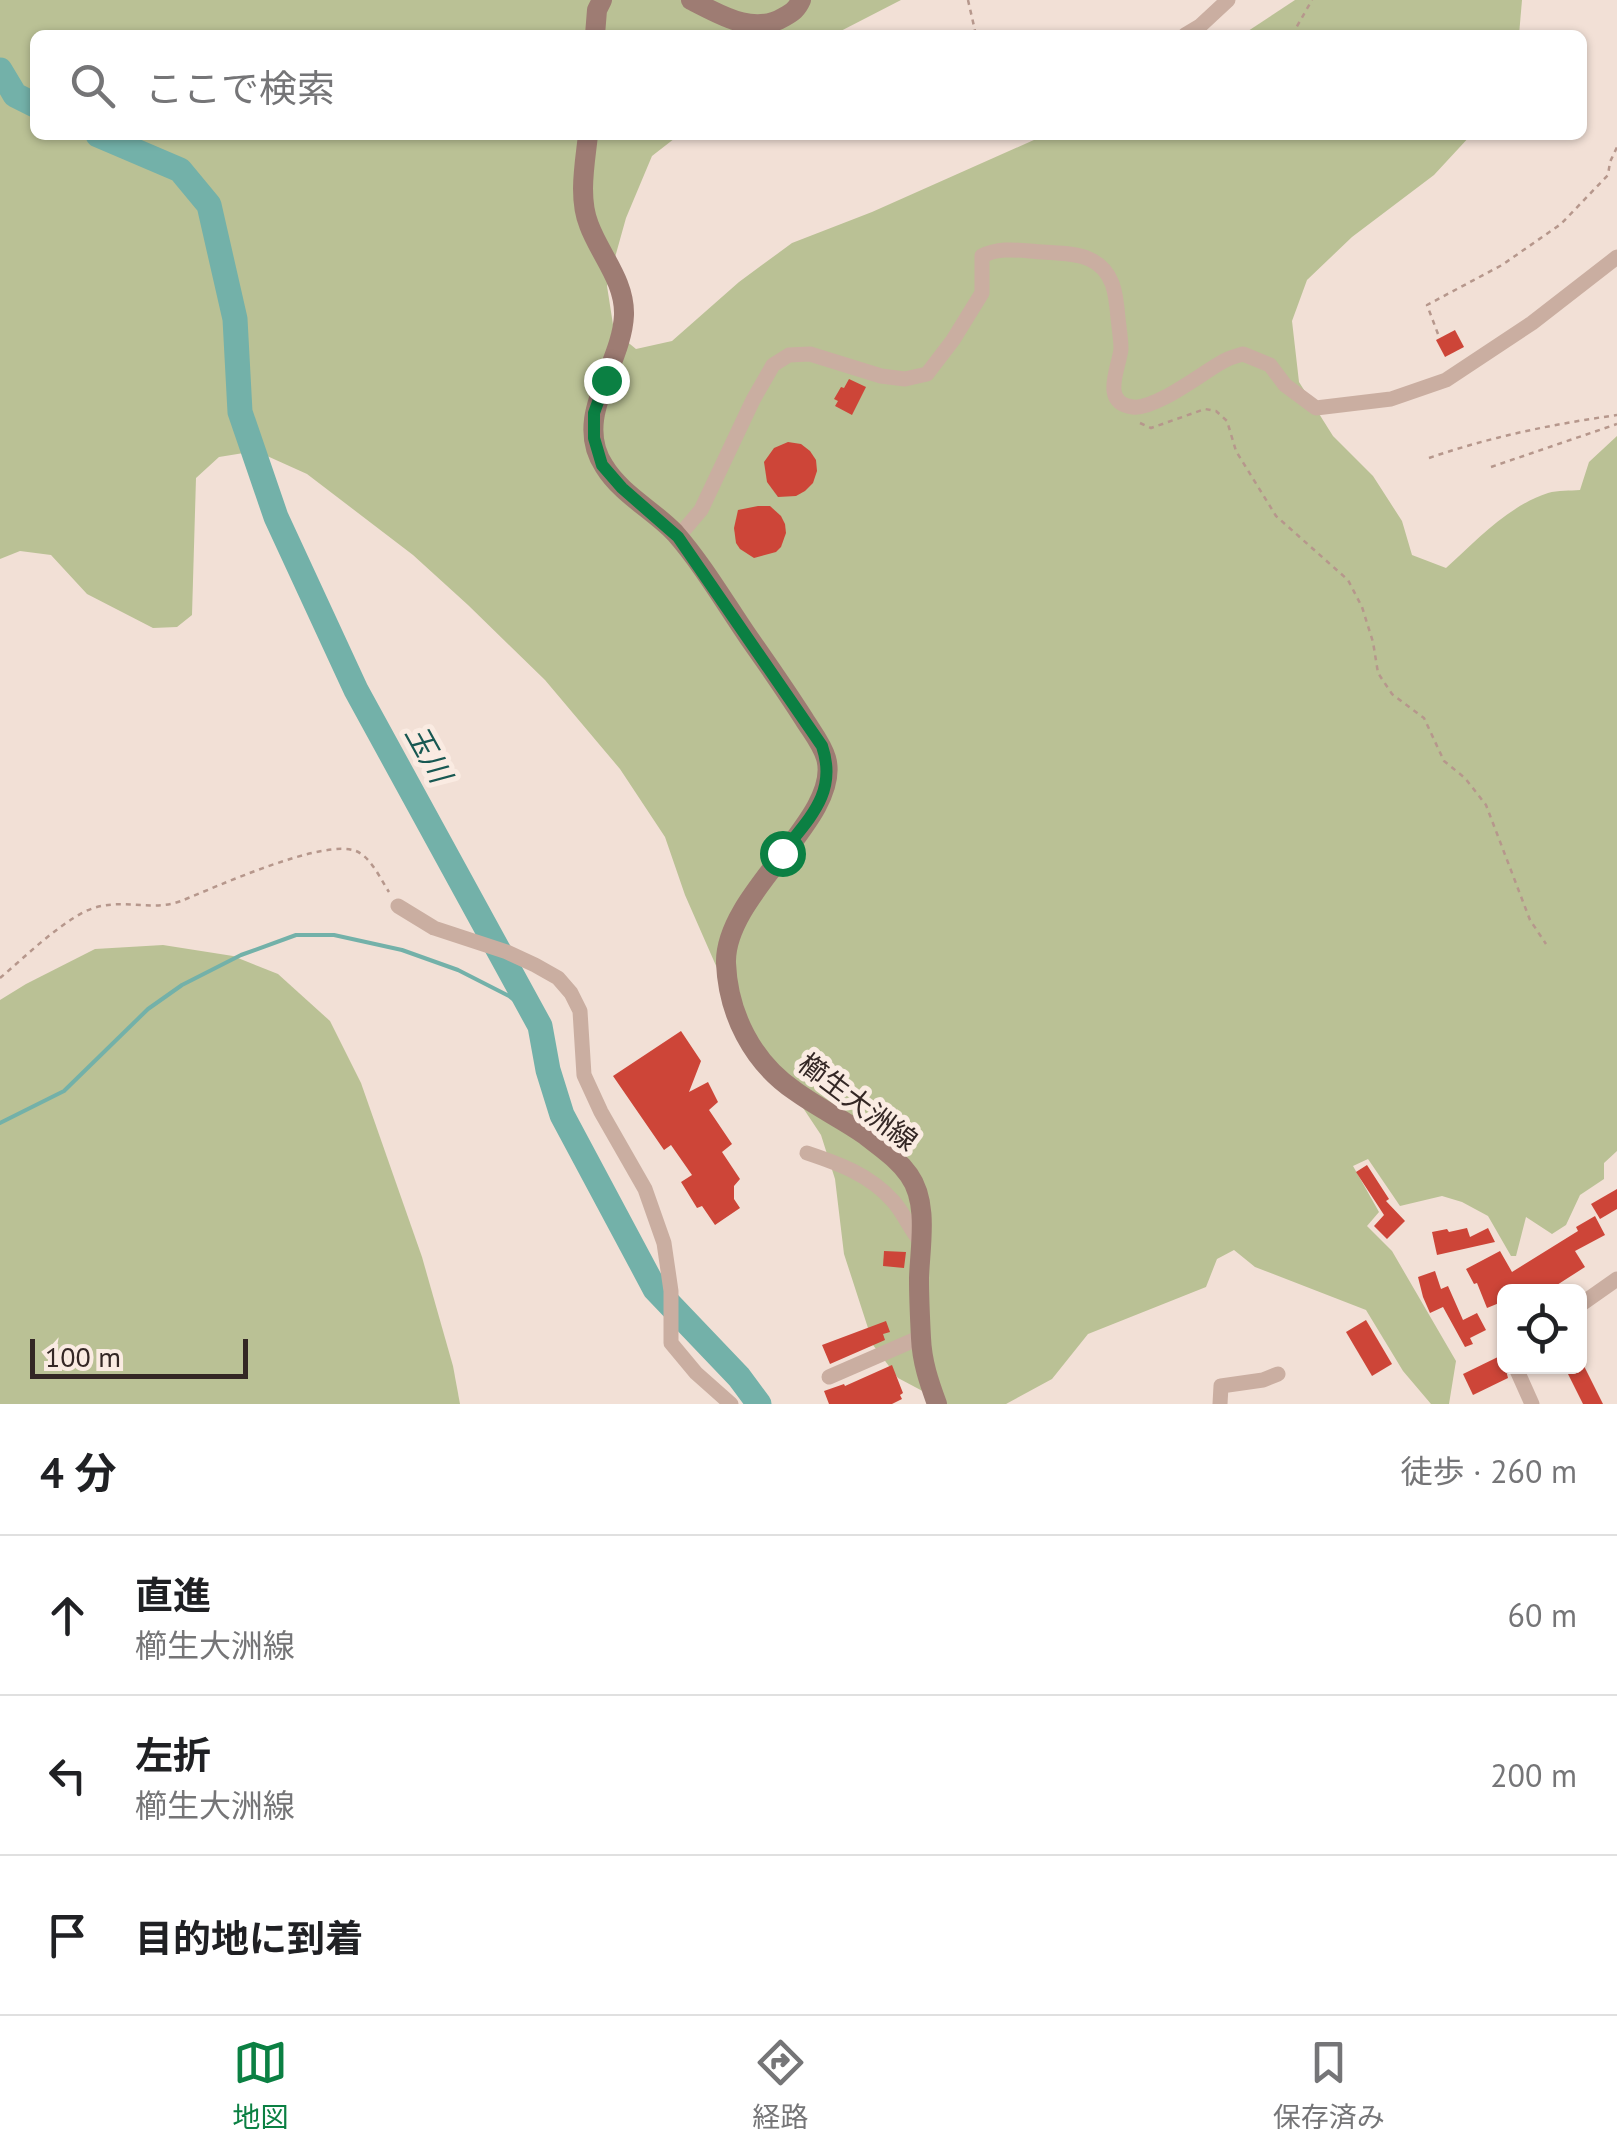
<!DOCTYPE html>
<html lang="ja">
<meta charset="utf-8">
<style>
:root{--surface:#fff;--page:#f6f6f6;--text:#202124;--muted:#757577;--line:#e0e0e0;--accent:#0b8043}
body{margin:0;font-family:"PT Sans","Noto Sans JP",sans-serif;background:var(--page);color:var(--text)}
.controls{position:absolute;right:30px;bottom:30px;display:grid;overflow:hidden;border-radius:15px;box-shadow:0 2px 8px #0004}
.controls button{width:90px;height:90px;display:grid;place-items:center;padding:0;border:0;border-bottom:2px solid var(--line);background:var(--surface);color:var(--text);font:50px sans-serif}
.scale{position:absolute;left:30px;bottom:25px;width:218px;box-sizing:border-box;padding-left:10px;border:5px solid #342725;border-top:0;font-size:28px;line-height:35px;white-space:nowrap;color:#342725;-webkit-text-stroke:8px #faebe2;paint-order:stroke}
.stop{position:absolute;width:30px;height:30px;margin:-22px;border:8px solid #0b8043;border-radius:50%;background:#fff}
.stop.end{background:#0b8043;border-color:#fff;box-shadow:0 2px 10px #0008}
.list{margin:0;padding:0;list-style:none}
h2{display:flex;justify-content:space-between;align-items:center;height:130px;margin:0;padding:0 40px;font-size:42px}
h2 small{font-size:32px;font-weight:400;color:var(--muted)}
.list li{display:grid;grid-template-columns:65px 1fr auto;gap:30px;align-items:center;box-sizing:border-box;height:160px;padding:0 40px;border-top:2px solid var(--line)}
.list b{display:block;font-size:38px;white-space:nowrap}
.list p{margin:0;font-size:32px;white-space:nowrap;color:var(--muted)}
.list em{font-size:32px;font-style:normal;color:var(--muted)}
.icon{flex:none;width:55px;height:55px;fill:none;stroke:currentColor;stroke-width:2;stroke-linecap:round;stroke-linejoin:round}
.map{position:relative;flex:none;width:1617px;height:1404px;overflow:hidden}
.search{position:absolute;background:var(--surface);box-shadow:0 2px 8px #0004;left:30px;right:30px;top:30px;height:110px;display:flex;align-items:center;gap:25px;box-sizing:border-box;padding:0 35px;border-radius:15px;color:var(--muted);font-size:38px}
.sheet{height:610px;background:var(--surface)}
nav{display:flex;justify-content:space-around;align-items:center;box-sizing:border-box;height:140px;border-top:2px solid var(--line);background:var(--surface);font-size:28px;color:var(--muted)}
nav a{display:grid;justify-items:center;gap:5px}
nav .on{color:var(--accent)}
.map>svg:first-child{display:block}
.green{fill:#bac195}
.lines{fill:none;stroke-linecap:round;stroke-linejoin:round}
.stream{stroke:#73b1a9;stroke-width:4}
.river{stroke:#73b1a9;stroke-width:25}
.building{fill:#cd4538}
.path{stroke:#b6978c;stroke-width:2.5;stroke-dasharray:5 5;stroke-linecap:butt}
.street{stroke:#caaea1;stroke-width:15}
.secondary{stroke:#9e7c73;stroke-width:20}
.route{stroke:#0b8043;stroke-width:12}
.labels{text-anchor:middle;stroke-width:10;stroke-linejoin:round;paint-order:stroke}
.street-label{font-size:28px;fill:#342725;stroke:#faebe2}
.water-label{font-size:30px;font-style:italic;fill:#185852;stroke:#faebe2}
</style>
<div class="map">
<svg width="1617" height="1404" viewBox="0 0 1617 1404">
<rect width="100%" height="100%" fill="#f2e0d6"/>
<g class="green">
<path d="M0,0H901L833,35H35V135H679L652,156L626,218L607,286L614,331L636,349L672,341L739,282L792,243L872,212L1045,135H1471L1434,175L1352,237L1307,280L1292,321L1299,382L1333,436L1373,476L1402,521L1412,555L1446,568C1476,541 1508,506 1548,493C1558,490 1570,491 1580,490L1589,462L1617,436V1151L1604,1163V1179L1580,1195L1566,1225L1552,1234L1526,1217L1516,1256H1511L1488,1216L1462,1202L1442,1196L1400,1206L1368,1159L1353,1166L1379,1212L1367,1226L1392,1251L1456,1361L1449,1404H1431L1403,1371L1366,1310L1255,1267L1234,1250L1217,1259L1206,1287L1088,1334L1052,1379L1006,1404H947L898,1378L873,1345L868,1328L844,1254L835,1179L821,1135L758,1040L717,968L685,895L665,837L620,769L545,680L468,605L413,555L307,474L256,451L219,457L196,478L192,615L177,627L153,628L87,594L51,555L20,551L0,559Z"/>
<polygon points="1295,0 1522,0 1519,35 1242,35"/>
<polygon points="163,945 233,956 278,974 330,1021 361,1083 422,1257 453,1366 460,1404 0,1404 0,1000 26,984 95,949"/>
</g>
<g class="lines">
<polyline class="stream" points="0,1123 64,1091 148,1009 182,985 241,955 296,935 334,935 402,950 458,970 509,996 532,1014"/>
<g class="river">
<polyline points="0,70 15,95 35,105"/>
<polyline points="98,135 180,170 209,205 235,319 240,412 276,517 356,690 540,1026 548,1070 562,1115 655,1289 739,1377 759,1404"/>
</g>
</g>
<g class="building">
<polygon points="1455,330 1464,347 1445,357 1436,340"/>
<polygon points="849,379 866,387 852,415 835,406 838,401 834,399 841,387 844,388"/>
<polygon points="788,442 801,444 810,451 816,460 817,471 813,483 805,491 796,496 778,497 767,482 764,462 774,448"/>
<polygon points="758,506 770,506 781,516 785,524 786,533 781,547 776,552 754,558 740,549 736,543 734,528 738,510"/>
<polygon points="681,1031 701,1061 689,1092 708,1082 718,1102 709,1110 732,1144 722,1152 740,1179 734,1186 734,1199 740,1208 715,1225 702,1206 697,1208 681,1182 692,1175 671,1145 664,1150 613,1076"/>
<polygon points="1367,1165 1389,1199 1386,1201 1405,1221 1387,1239 1374,1226 1384,1215 1356,1172"/>
<polygon points="1617,1189 1617,1209 1600,1219 1591,1204"/>
<polygon points="1595,1216 1605,1235 1575,1251 1585,1267 1546,1292 1504,1292 1504,1301 1487,1308 1477,1283 1474,1284 1466,1269 1500,1251 1512,1272 1578,1231 1576,1227"/>
<polygon points="1467,1228 1470,1237 1488,1228 1495,1242 1437,1255 1432,1232 1447,1229 1449,1232"/>
<polygon points="884,1251 906,1252 904,1268 883,1266"/>
<polygon points="1435,1271 1441,1289 1448,1286 1463,1320 1477,1313 1486,1330 1470,1338 1473,1344 1465,1347 1443,1307 1430,1313 1423,1297 1418,1277"/>
<polygon points="1366,1320 1392,1364 1372,1376 1346,1332"/>
<polygon points="886,1321 890,1332 883,1334 885,1340 830,1364 822,1345"/>
<polygon points="1502,1355 1508,1378 1473,1395 1463,1374"/>
<polygon points="892,1365 903,1393 900,1395 902,1399 892,1404 829,1404 824,1391 844,1384 845,1386"/>
<polygon points="1564,1366 1584,1366 1603,1404 1583,1404"/>
</g>
<g class="lines">
<g class="path">
<polyline points="968,0 976,35"/>
<polyline points="1292,35 1312,0"/>
<polyline points="1438,334 1427,305 1502,265 1561,224 1608,175 1610,162 1617,147"/>
<polyline points="1140,423 1151,428 1205,409 1216,411 1227,421 1236,451 1276,516 1348,580 1362,607 1373,642 1378,673 1392,694 1424,718 1444,761 1465,778 1486,805 1530,920 1546,944"/>
<path d="M1429,458C1490,437 1553,424 1617,415"/>
<polyline points="1491,467 1617,424"/>
<path d="M0,978C26,956 54,928 84,912C118,895 150,913 181,901C216,887 323,838 356,851C371,857 381,880 389,892"/>
</g>
<g class="street">
<polyline points="1185,35 1200,26 1228,0"/>
<path d="M678,537L701,510L753,400L773,365L789,355L810,354L881,376L905,379L927,374L953,340L982,293V256C1001,246 1022,251 1043,252C1056,253 1077,253 1089,259C1114,270 1116,294 1118,318C1119,328 1121,339 1121,349C1119,368 1100,403 1133,407C1155,410 1202,373 1222,362C1228,358 1236,356 1243,354L1270,365L1285,385L1316,408L1391,399L1446,380L1532,323L1617,257"/>
<polyline points="398,906 434,928 507,952 535,965 558,978 571,993 580,1011 584,1075 601,1112 645,1189 664,1243 671,1291 671,1343 696,1373 731,1404"/>
<path d="M807,1153C840,1164 870,1175 893,1201C904,1213 910,1230 921,1242"/>
<polyline points="1580,1305 1617,1279"/>
<polyline points="1515,1366 1532,1404"/>
<polyline points="829,1377 921,1337"/>
<polyline points="1220,1404 1221,1386 1263,1380 1278,1374"/>
</g>
<g class="secondary">
<path d="M691,0C719,14 753,36 784,17C793,12 797,9 801,0"/>
<polyline points="595,35 597,10 602,0"/>
<path d="M588,135C585,163 578,198 589,225C600,255 625,281 624,315C622,365 572,417 604,466C621,494 653,510 675,533C703,565 725,603 749,638C768,665 786,691 804,719C812,732 822,744 826,758C843,817 724,893 726,963C728,1013 752,1062 795,1091C817,1107 842,1119 865,1135C881,1148 897,1158 909,1175C929,1203 920,1246 919,1278C919,1298 920,1319 921,1338C922,1362 929,1382 937,1404"/>
</g>
</g>
<g class="lines">
<path class="route" d="M606,380L594,413V438L602,465L622,488L678,537L822,746C838,793 809,818 782,853"/>
</g>
<g class="labels">
<g class="street-label">
<text transform="translate(858 1102) rotate(37)" y="10">櫛生大洲線</text>
</g>
<g class="water-label">
<text transform="translate(428 754) rotate(61)" y="10">玉川</text>
</g>
</g>
</svg>
<div class="controls">
<button><svg class="icon" aria-label="locate" viewBox="0 0 24 24"><circle cx="12" cy="12" r="6"/><path d="M12 2v4M12 18v4M2 12h4M18 12h4"/></svg></button>
</div>
<div class="scale">100 m</div>
<div class="stop" style="left:782px;top:853px"></div>
<div class="stop end" style="left:606px;top:380px"></div>
<div class="search"><svg class="icon" aria-label="search" viewBox="0 0 24 24"><circle cx="10" cy="10" r="6"/><path d="M15 15l6 6"/></svg>ここで検索</div>
</div>
<section class="sheet">
<h2>4 分<small>徒歩 · 260 m</small></h2>
<ul class="list">
<li><svg class="icon" aria-label="ahead" viewBox="0 0 24 24"><path d="M12 20V5M6 11l6-6 6 6"/></svg><div><b>直進</b><p>櫛生大洲線</p></div><em>60 m</em></li>
<li><svg class="icon" aria-label="left" viewBox="0 0 24 24"><path d="M17 20v-9H6M10 6l-5 5 5 5"/></svg><div><b>左折</b><p>櫛生大洲線</p></div><em>200 m</em></li>
<li><svg class="icon" aria-label="arrive" viewBox="0 0 24 24"><path d="M6 21V4h12l-3 4 3 4H6"/></svg><div><b>目的地に到着</b></div></li>
</ul>
</section>
<nav>
<a class="on"><svg class="icon" aria-label="map" viewBox="0 0 24 24"><path d="M3 6l6-2 6 2 6-2v14l-6 2-6-2-6 2zM9 4v14M15 6v14"/></svg>地図</a>
<a><svg class="icon" aria-label="directions" viewBox="0 0 24 24"><path d="M12 3l9 9-9 9-9-9zM9 14v-3h6M13 9l2 2-2 2"/></svg>経路</a>
<a><svg class="icon" aria-label="saved" viewBox="0 0 24 24"><path d="M7 4h10v16l-5-4-5 4z"/></svg>保存済み</a>
</nav>
